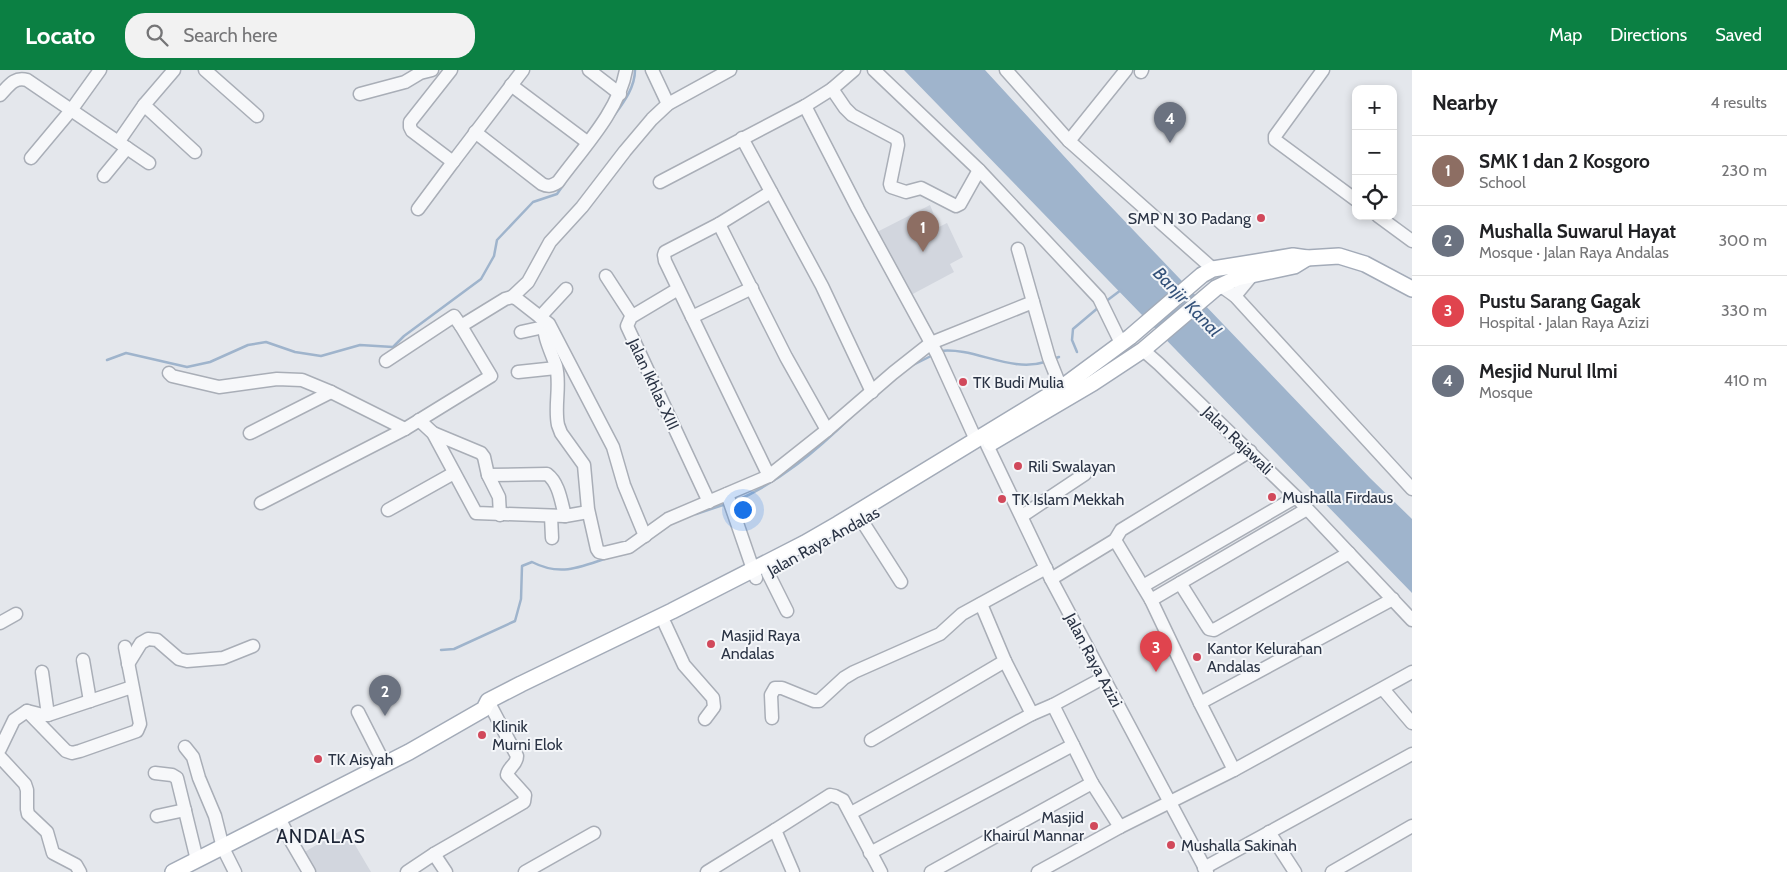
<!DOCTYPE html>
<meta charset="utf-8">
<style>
:root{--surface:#fff;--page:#f2f2f2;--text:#202124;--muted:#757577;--line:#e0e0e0;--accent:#0b8043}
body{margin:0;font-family:Cabin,sans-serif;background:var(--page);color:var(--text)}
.controls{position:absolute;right:15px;top:15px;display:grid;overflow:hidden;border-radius:10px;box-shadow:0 2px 8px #0003}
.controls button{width:45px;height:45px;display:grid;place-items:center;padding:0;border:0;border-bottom:1px solid var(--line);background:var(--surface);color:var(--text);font:25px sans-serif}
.you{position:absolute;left:742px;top:439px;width:18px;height:18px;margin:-12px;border:4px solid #fff;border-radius:50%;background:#1a73e8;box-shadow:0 0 0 8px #1a73e833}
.badge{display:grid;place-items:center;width:32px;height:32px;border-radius:50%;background:var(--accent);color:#fff;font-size:16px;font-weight:700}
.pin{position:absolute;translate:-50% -41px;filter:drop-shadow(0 1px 2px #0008)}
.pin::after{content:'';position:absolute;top:26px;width:18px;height:15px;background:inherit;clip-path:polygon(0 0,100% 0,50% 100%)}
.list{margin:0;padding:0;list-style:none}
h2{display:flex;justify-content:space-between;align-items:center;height:65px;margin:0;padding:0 20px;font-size:21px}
h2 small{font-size:16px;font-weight:400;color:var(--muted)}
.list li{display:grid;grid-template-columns:32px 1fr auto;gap:15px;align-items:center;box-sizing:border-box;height:70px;padding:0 20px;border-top:1px solid var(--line)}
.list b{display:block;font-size:19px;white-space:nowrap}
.list p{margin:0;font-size:16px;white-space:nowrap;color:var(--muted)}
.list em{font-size:16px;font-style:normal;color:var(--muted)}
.icon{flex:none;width:28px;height:28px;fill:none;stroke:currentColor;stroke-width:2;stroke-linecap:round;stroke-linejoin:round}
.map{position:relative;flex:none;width:1412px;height:802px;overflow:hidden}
header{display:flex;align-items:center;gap:30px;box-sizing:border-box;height:70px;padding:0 25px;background:var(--accent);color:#fff}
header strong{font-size:24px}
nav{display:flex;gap:28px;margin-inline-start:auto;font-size:18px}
.search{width:350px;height:45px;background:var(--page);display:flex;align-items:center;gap:12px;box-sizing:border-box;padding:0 18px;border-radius:20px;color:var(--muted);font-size:19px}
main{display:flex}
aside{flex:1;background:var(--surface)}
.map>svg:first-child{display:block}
.built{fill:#d2d6de}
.water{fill:#9fb4cc}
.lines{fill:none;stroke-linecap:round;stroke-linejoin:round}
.stream{stroke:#9fb4cc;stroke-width:2.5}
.minor-casing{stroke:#a9aeb7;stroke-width:15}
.major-casing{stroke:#a3abb8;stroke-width:18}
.minor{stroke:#f7f8fa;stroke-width:12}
.major{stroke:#fff;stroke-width:15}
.poi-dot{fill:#d1495b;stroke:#f4f6f9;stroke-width:2}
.labels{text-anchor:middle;stroke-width:4;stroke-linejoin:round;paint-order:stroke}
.poi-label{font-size:16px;fill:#2b3445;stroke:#f4f6f9;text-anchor:start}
.street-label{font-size:16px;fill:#2b3445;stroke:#f4f6f9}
.water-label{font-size:18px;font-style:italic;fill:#34527a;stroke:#f4f6f9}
.quarter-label{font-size:19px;letter-spacing:1px;fill:#1d2536;stroke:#f4f6f9}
</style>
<header>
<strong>Locato</strong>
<div class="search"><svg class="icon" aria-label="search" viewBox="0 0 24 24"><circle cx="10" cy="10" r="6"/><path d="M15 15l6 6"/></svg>Search here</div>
<nav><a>Map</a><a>Directions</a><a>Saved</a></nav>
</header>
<main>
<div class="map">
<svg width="1412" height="802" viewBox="0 0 1412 802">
<rect width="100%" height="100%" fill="#e4e7ec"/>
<g class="built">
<polygon points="930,135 939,157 947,153 963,187 950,194 954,202 909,226 877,162"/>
<polygon points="345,758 371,802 313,802 303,783"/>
</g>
<polygon class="water" points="904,0 985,0 1095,120 1370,408 1412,449 1412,523"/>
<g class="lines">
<g class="stream">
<path d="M613,47C623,33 635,18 635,0"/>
<polyline points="1105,232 1121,220"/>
<path d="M940,281C975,277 1010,303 1045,292"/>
<polyline points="1077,282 1072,270 1073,259 1099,237"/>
<polyline points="1053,289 1059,287"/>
<polyline points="107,290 126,283 187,297 210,292 248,275 266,272 295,282 321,286 360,275 393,277 404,266 481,209 494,186 497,170 533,132 557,124 564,114"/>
<polyline points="911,296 933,285"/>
<path d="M734,432C781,411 816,381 852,346"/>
<polyline points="696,444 726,434"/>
<path d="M441,580L454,579L515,551L521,529L522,496L532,492C559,506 579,498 607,488"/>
</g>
<defs>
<g id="minor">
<polyline points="174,0 144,35 195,82"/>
<polyline points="205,0 257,46"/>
<polyline points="451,0 410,52 410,57 412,61 453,92 523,0"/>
<polyline points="589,0 620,24"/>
<polyline points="652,0 668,34"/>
<polyline points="874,0 979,100 1099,228 1121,273"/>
<polyline points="1006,0 1069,71 1213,199"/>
<polyline points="1323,0 1275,66 1275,70 1356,130"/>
<polyline points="1141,2 1142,0"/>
<polyline points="511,15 587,72"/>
<polyline points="832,19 845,38 852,45 897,69 898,75 890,114 891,117 906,122 921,118 956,136 960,134 979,100"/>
<polyline points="360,24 405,12 420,3 432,0"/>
<path d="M0,25C8,17 14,6 27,10L149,93"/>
<polyline points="805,36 858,139 937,284 976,370"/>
<path d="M475,62L542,114C548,117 552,116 558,112C582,79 619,41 626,0"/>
<polyline points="742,68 822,216 872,322"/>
<polyline points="119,71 144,35"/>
<polyline points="1069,71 1126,0"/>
<polyline points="31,88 72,39 100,0"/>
<polyline points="104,106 127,78"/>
<polyline points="660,112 805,36 832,19 854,0"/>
<polyline points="418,139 453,92"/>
<polyline points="1378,146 1412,171"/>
<polyline points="719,154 786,287 827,360"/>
<polyline points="1018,179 1049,288 1061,318"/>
<polyline points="606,206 632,246"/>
<polyline points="1221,216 1235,226 1412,419"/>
<polyline points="752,218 692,247 769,406"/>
<polyline points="678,219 631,247 627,256 709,432"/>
<polyline points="1235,226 1254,203"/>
<polyline points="512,227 528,212 550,172 582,137 625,81 652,49 668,34 730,0"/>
<polyline points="540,247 566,219"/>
<polyline points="692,247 665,191 664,185 665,182 719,154 771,122"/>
<path d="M544,251C543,267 551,281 556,296C561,315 554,336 558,355L561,363L584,395L588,439L597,479L599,482L604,483L629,477L668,449L769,406L827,360L893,303L931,273L1033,232"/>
<polyline points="521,262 544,257"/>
<polyline points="1143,280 1159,294 1296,427 1412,550"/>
<polyline points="386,291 454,246 461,256"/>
<polyline points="518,302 556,298"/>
<polyline points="169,303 172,306 219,317 277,309 302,310 331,322 405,359"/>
<polyline points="419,350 433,363 476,443 565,446 588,442"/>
<polyline points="250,363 331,322"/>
<polyline points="433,363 481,383 484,387 488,405 499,427 500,445"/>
<polyline points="987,375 1051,509 1207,802"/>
<path d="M488,405L547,404C559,413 561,431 565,446"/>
<polyline points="727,424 756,508"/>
<polyline points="261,433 405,359 491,306 461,256 505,229 512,227 517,229 549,254 613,377 624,415 645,466"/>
<polyline points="388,440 454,403"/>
<polyline points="551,446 552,468"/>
<polyline points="1022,446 1085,404"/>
<polyline points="862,451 901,512"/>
<polyline points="768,503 787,541"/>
<polyline points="1051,509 1115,470 1121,460 1250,381"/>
<polyline points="1180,513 1207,556 1209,559 1214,560 1349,483"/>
<polyline points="1143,516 1296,427"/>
<polyline points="1151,530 1307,439"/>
<polyline points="0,553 16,544"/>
<polyline points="665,554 684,595 713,628 714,637 705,649"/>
<polyline points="83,590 90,631"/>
<polyline points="1005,591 1032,644"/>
<polyline points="128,594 141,573 148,569 157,570 179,589 187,591 223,588 253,576"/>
<polyline points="42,602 48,645"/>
<polyline points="1103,608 1053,635 1092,713 1120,757"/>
<polyline points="1383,619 1412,653"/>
<polyline points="1200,633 1393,529"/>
<polyline points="27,641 66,681 72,683 80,681 137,661 140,654 125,577"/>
<polyline points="358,642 385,695"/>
<polyline points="772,648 771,625 775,618 782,618 814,631 819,631 844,608 854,602 940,564 962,544 1046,498"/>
<polyline points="871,670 1005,591 981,534"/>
<polyline points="185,677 193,687 199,708 215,746 223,778 235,802"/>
<polyline points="0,679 14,650 27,641 43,645 48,645 132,617"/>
<polyline points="0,687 25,714 27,720 27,739 28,744 47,762 53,783 76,795 80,802"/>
<polyline points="1234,700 1412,602"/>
<polyline points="155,703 172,705 177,708 197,790"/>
<polyline points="851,743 1032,644 1053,635"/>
<polyline points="157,746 185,740"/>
<polyline points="279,748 291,771 309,802"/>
<polyline points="1269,762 1295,802"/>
<polyline points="870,783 1073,675"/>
<polyline points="434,784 446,802"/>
<polyline points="1204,798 1412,684"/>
<path d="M407,802L434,784L524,732L525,725L507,705C508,697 517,695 517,686L488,631"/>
<polyline points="525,802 594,763"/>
<polyline points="707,802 775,760"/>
<polyline points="793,802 775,760 830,725 835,726 843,730 881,802"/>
<polyline points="931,802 1092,713"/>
<polyline points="1038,802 1120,757 1234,700 1200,633 1151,530 1115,470"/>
<polyline points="1332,802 1412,756"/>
</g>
<g id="major">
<polyline points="991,373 1093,313 1143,280 1216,218 1237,208 1294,196 1307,188"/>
<polyline points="173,802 409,682 484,639 488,631 521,614 672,541 805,473 838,454 1061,318 1130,267 1202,205 1213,199 1293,186 1307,188 1339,186 1365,194 1412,219"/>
</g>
</defs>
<use href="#minor" class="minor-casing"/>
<use href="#major" class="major-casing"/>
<use href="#minor" class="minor"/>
<use href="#major" class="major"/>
</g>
<g class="poi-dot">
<circle cx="1261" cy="148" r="5"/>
<circle cx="963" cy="312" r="5"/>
<circle cx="1018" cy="396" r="5"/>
<circle cx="1272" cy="427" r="5"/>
<circle cx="1002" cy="429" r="5"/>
<circle cx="711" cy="574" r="5"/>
<circle cx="1197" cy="587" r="5"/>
<circle cx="482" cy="665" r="5"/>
<circle cx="318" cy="689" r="5"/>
<circle cx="1094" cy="756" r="5"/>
<circle cx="1171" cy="775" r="5"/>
</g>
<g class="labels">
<g class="poi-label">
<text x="1251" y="154" text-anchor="end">SMP N 30 Padang</text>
<text x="973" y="318">TK Budi Mulia</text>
<text x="1028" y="402">Rili Swalayan</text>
<text x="1282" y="433">Mushalla Firdaus</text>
<text x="1012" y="435">TK Islam Mekkah</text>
<text x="721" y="571">Masjid Raya<tspan x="721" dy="18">Andalas</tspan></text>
<text x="1207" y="584">Kantor Kelurahan<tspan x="1207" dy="18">Andalas</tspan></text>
<text x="492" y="662">Klinik<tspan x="492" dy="18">Murni Elok</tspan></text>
<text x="328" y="695">TK Aisyah</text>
<text x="1084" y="753" text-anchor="end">Masjid<tspan x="1084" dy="18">Khairul Mannar</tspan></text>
<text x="1181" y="781">Mushalla Sakinah</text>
</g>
<g class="street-label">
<text transform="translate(654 314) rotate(65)" y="6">Jalan Ikhlas XIII</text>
<text transform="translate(1238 370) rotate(44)" y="6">Jalan Rajawali</text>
<text transform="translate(823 471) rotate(-29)" y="6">Jalan Raya Andalas</text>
<text transform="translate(1094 590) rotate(62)" y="6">Jalan Raya Azizi</text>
</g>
<g class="water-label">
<text transform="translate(1187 232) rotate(46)" y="6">Banjir Kanal</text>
</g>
<g class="quarter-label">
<text x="321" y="773">ANDALAS</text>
</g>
</g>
</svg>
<div class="controls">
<button>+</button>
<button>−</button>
<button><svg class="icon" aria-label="locate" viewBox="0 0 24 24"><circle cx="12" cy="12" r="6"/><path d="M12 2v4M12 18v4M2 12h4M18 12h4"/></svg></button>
</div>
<div class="you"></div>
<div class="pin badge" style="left:923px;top:182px;background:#8d6e63">1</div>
<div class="pin badge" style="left:385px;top:646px;background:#6b7280">2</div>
<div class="pin badge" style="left:1156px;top:602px;background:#e0444e">3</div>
<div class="pin badge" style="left:1170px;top:73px;background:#6b7280">4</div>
</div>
<aside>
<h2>Nearby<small>4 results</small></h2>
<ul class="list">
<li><span class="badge" style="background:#8d6e63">1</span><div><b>SMK 1 dan 2 Kosgoro</b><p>School</p></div><em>230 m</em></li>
<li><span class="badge" style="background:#6b7280">2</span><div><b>Mushalla Suwarul Hayat</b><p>Mosque · Jalan Raya Andalas</p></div><em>300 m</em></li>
<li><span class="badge" style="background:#e0444e">3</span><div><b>Pustu Sarang Gagak</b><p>Hospital · Jalan Raya Azizi</p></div><em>330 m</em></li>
<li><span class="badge" style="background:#6b7280">4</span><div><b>Mesjid Nurul Ilmi</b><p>Mosque</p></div><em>410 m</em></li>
</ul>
</aside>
</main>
